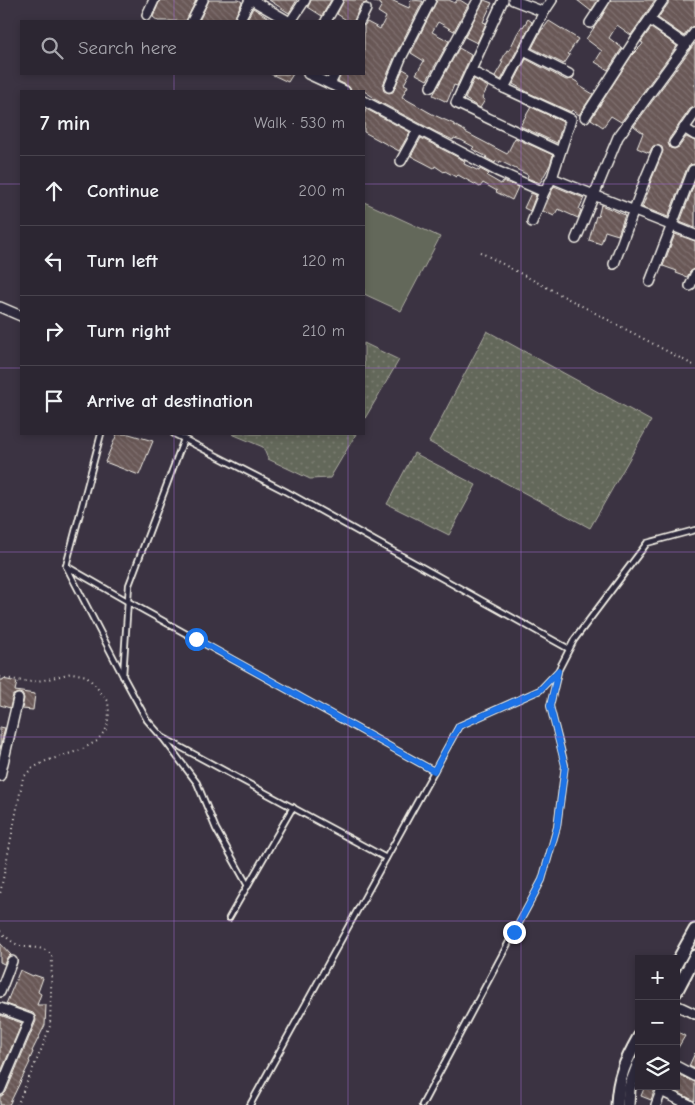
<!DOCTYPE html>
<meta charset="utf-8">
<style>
:root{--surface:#2c2632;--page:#38323e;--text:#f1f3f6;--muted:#a6a5ac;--line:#48434d}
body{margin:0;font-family:"Comic Neue",sans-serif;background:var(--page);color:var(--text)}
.controls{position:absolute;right:15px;bottom:15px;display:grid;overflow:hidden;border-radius:0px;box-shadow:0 2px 8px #0003}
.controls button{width:45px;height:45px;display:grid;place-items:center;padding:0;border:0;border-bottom:1px solid var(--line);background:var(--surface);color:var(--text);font:25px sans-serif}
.stop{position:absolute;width:15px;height:15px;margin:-11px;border:4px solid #1a73e8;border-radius:50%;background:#fff}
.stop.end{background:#1a73e8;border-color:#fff;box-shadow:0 1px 5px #0008}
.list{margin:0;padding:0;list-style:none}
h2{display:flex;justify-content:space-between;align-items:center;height:65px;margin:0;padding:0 20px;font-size:21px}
h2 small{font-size:16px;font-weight:400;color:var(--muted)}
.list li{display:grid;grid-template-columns:32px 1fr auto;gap:15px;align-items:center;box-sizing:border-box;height:70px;padding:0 20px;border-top:1px solid var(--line)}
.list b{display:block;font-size:19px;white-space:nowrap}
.list em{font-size:16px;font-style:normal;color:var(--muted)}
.icon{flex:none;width:28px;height:28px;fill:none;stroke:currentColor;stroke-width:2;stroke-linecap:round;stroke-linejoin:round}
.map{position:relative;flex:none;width:695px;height:1105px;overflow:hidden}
.search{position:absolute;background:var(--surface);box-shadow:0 2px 8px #0003;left:20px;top:20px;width:345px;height:55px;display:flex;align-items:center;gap:12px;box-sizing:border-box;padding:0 18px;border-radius:0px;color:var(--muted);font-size:19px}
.panel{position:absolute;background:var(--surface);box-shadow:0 2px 8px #0003;left:20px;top:90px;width:345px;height:345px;border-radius:0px}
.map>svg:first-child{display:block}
.park{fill:url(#park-dots);stroke:#acaca1}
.garden{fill:#64685a;stroke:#acaca1}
.building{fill:url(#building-back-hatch);stroke:#f4f1e8}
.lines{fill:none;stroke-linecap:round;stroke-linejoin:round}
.lane-casing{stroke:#f4f1e8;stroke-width:8}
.street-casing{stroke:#f4f1e8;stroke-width:12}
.secondary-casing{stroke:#f4f1e8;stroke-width:15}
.path{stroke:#f4f1e8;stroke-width:2;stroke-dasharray:1 4;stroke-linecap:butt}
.lane{stroke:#2f2a3d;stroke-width:4.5}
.street{stroke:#2f2a3d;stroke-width:9}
.secondary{stroke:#2f2a3d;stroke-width:11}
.route{stroke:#1a73e8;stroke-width:6}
.grid{fill:none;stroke:#9f67cb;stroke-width:1;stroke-opacity:0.55}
</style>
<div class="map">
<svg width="695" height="1105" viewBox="0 0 695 1105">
<defs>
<pattern id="park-dots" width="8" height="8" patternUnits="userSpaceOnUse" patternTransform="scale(1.25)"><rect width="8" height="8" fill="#64685a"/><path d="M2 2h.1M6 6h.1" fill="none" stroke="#7b7e72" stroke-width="1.8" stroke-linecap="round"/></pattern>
<pattern id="building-back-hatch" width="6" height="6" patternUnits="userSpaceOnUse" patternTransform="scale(1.25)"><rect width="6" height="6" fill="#695857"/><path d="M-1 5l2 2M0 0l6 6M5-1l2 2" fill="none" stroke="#7f706f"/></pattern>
</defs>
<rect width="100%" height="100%" fill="#3b3342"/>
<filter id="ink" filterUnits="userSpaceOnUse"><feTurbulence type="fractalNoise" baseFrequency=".02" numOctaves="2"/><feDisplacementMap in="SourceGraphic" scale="10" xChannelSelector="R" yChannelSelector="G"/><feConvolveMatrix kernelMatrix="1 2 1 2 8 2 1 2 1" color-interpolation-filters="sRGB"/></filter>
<g filter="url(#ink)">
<g class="park">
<polygon points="487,331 651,421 590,528 429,442"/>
<polygon points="364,343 399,360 364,420"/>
<polygon points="232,434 356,434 330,478 310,479 268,459 263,447"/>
<polygon points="414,453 476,485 449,535 387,504"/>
</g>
<polygon class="garden" points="364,202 440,237 401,311 364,294"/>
<g class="building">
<polygon points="160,0 196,0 186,21 158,21 153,17"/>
<polygon points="209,0 239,0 242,2 233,21 199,21"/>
<polygon points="269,0 297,0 289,13"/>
<polygon points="311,0 331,0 322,16 308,7"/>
<polygon points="344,0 368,0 366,3 363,4 360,6 354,21 348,21 337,14"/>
<polygon points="372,0 391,0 409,8 411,0 423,1 395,56 383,85 383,88 384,91 389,93 393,92 403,69 410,73 404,84 408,86 402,97 434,115 454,124 454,125 465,131 465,132 507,154 515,138 553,155 550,165 540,183 527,178 528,175 500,161 499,163 496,161 495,163 486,158 487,157 472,149 474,147 461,140 454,138 453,140 436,132 372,98 373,97 364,91 351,91 350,88 348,86 338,81 341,74 364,74 364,26 367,22 380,29 386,17 378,12 382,5"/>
<polygon points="437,0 449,0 455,3 457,0 460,0 468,5 454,31 438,22 432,32 449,41 427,80 416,74 424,61 411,53"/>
<polygon points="484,0 492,3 483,22 486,23 477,43 465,37"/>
<polygon points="577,0 598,0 591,11"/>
<polygon points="611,0 655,0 631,35 617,25 609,38 622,48 608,70 595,62 602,51 586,39 601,18"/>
<polygon points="669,0 695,0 695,26 690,28 684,36 658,18 668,4"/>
<polygon points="253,8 273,21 246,21"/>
<polygon points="528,19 532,22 501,80 495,76 503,62 501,62 507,50 509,51 517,34 522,26 523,27"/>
<polygon points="549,21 578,39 568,54 570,55 564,64 532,48 542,29 543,29"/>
<polygon points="651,28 677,46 621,122 611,116 603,127 591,119 632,55 642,45 643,43 641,42"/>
<polygon points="695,43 695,107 690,109 669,139 668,143 670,148 674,149 679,147 686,137 695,141 695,164 689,165 687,168 668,217 642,207 650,187 649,186 663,151 662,147 657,145 653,146 649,153 637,148 643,133 634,126"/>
<polygon points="459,48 471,55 457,86 454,85 447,102 433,95 436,90"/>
<polygon points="526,59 566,80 572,79 579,83 578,85 593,94 579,115 572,110 571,112 529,93 513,84"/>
<polygon points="271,74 293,74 288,82"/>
<polygon points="474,79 488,87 482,98 485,100 480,108 465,99"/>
<polygon points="531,107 563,122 557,143 520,126"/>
<polygon points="366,109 410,132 399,151 364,132 364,115"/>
<polygon points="421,138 465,161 464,164 479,171 480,169 489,174 487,176 501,184 503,181 518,187 512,200 496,192 497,191 483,183 480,187 458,175 456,177 445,171 444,172 435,166 434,168 411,156"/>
<polygon points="695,182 695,228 680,222"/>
<polygon points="554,186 584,198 579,209 581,210 578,218 558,209 554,216 543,211"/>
<polygon points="531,193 536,195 530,211 524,208"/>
<polygon points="601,205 625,215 618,235 605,231 601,244 589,240 596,216 598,217"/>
<polygon points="675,234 695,241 695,266 694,269 690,272 687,277 676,273 677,271 663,266"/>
<polygon points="117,434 129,434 153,441 139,475 105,462"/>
<polygon points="3,679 17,682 15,691 35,694 33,710 22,709 24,698 22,694 19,693 13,695 10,708 0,705 0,680 3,680"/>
<polygon points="0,727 5,728 0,749"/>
<polygon points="0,943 11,955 8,956 4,964 0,962"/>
<polygon points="20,970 33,976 34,975 43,978 38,992 41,994 37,1005 46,1005 45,1025 32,1051 33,1052 29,1061 30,1062 9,1105 0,1105 0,1097 6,1092 36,1021 35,1016 33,1013 6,1004"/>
<polygon points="0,1015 22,1023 0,1074"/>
<polygon points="676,1031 685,1036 676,1051"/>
<polygon points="695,1053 695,1069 689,1066"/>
<polygon points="676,1073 695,1082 695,1101 669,1088 669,1086 676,1086"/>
<polygon points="645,1086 656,1086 651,1100 641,1096"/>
</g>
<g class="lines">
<defs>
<g id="lane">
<polyline points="101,434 66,566 123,676 147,720 162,737 386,858"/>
<polyline points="174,434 184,439"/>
<polyline points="66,566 127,601 434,771"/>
<polyline points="123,676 129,585 184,439 285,491 569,649"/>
<polyline points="163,738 197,783 216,829 248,886"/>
<polyline points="229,918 293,807"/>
<polyline points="250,1105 459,726 540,690 558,671 574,640 647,543 695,530"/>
<polyline points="422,1105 542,880 557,827 565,765 550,706 558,672"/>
</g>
<g id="street">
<polyline points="252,0 288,21"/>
<polyline points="503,0 456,103 560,152"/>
<polyline points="513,0 544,12"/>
<polyline points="147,15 154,0"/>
<polyline points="650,20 686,45"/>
<polyline points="192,21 203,0"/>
<polyline points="239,21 250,0"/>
<polyline points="291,21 305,0"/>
<polyline points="326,21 338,0"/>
<polyline points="360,21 366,9"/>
<polyline points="590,23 605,0"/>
<polyline points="524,51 569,74"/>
<polyline points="471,71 504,88 571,119 552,178"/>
<polyline points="308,74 345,91"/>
<polyline points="330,84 335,74"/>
<polyline points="389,87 401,58 431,0"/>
<polyline points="431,87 478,0"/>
<polyline points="504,88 544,12 552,0"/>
<path d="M364,101L497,171L544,192L552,178C599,198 647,215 695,235"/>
<polyline points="585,117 635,40 663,0"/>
<polyline points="684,128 695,135"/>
<polyline points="674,143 695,113"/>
<polyline points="401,161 418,130"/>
<polyline points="532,222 544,192"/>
<polyline points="576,239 618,137 695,32"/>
<polyline points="614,264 646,177 657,151"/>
<polyline points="650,282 693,170"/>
<polyline points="690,286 695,275"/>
<polyline points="0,307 21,316"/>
<polyline points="0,776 18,699"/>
<polyline points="0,992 12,961"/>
<polyline points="676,1005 695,1014"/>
<polyline points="0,1008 30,1019 0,1090"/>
<polyline points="676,1066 695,1076"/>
<polyline points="661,1091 690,1105"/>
<polyline points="656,1105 663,1086"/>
</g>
<g id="secondary">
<polyline points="676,964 695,930"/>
<polyline points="676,992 695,956"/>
<path d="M617,1105C618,1077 625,1062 639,1037"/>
<polyline points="628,1105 629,1089 639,1063"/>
</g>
</defs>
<use href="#lane" class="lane-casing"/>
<use href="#street" class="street-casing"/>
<use href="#secondary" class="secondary-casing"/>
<g class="path">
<polyline points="480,252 695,366"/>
<polyline points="0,677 28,682 44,680 72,673 87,676 108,701 109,713 107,728 97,741 81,750 46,761 31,769 23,778 0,894"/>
<path d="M0,931C6,937 12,943 21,946C32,949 44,945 52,956L50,1026L42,1048L17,1105"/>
</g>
<use href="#lane" class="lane"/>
<use href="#street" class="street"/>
<use href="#secondary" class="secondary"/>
</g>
</g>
<g class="lines" filter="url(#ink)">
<polyline class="route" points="196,639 434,771 459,726 540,690 558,671 550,706 565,766 557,827 542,880 514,932"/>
</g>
<path class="grid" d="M174,0V21M348,0V21M521,0V1105M174,74V91M348,74V91M0,184H21M364,184H695M0,368H21M364,368H695M174,434V1105M348,434V1105M0,552H695M0,737H695M0,921H695"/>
</svg>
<div class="controls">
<button>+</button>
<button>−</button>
<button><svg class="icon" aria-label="layers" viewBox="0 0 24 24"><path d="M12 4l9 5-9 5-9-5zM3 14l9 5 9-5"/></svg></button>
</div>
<div class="stop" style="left:196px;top:639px"></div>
<div class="stop end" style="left:514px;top:932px"></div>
<div class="search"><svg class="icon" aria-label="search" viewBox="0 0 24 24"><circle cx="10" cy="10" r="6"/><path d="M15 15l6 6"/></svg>Search here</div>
<section class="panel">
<h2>7 min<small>Walk · 530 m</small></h2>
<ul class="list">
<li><svg class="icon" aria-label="ahead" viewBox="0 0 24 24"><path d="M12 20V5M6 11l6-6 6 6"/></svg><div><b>Continue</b></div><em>200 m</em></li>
<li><svg class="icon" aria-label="left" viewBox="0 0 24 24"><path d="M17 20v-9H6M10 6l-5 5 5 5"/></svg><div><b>Turn left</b></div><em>120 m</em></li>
<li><svg class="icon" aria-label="right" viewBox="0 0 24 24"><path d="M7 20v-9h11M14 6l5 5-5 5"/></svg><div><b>Turn right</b></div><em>210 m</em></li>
<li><svg class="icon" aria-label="arrive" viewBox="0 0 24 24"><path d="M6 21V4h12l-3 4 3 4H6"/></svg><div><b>Arrive at destination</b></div></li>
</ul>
</section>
</div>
